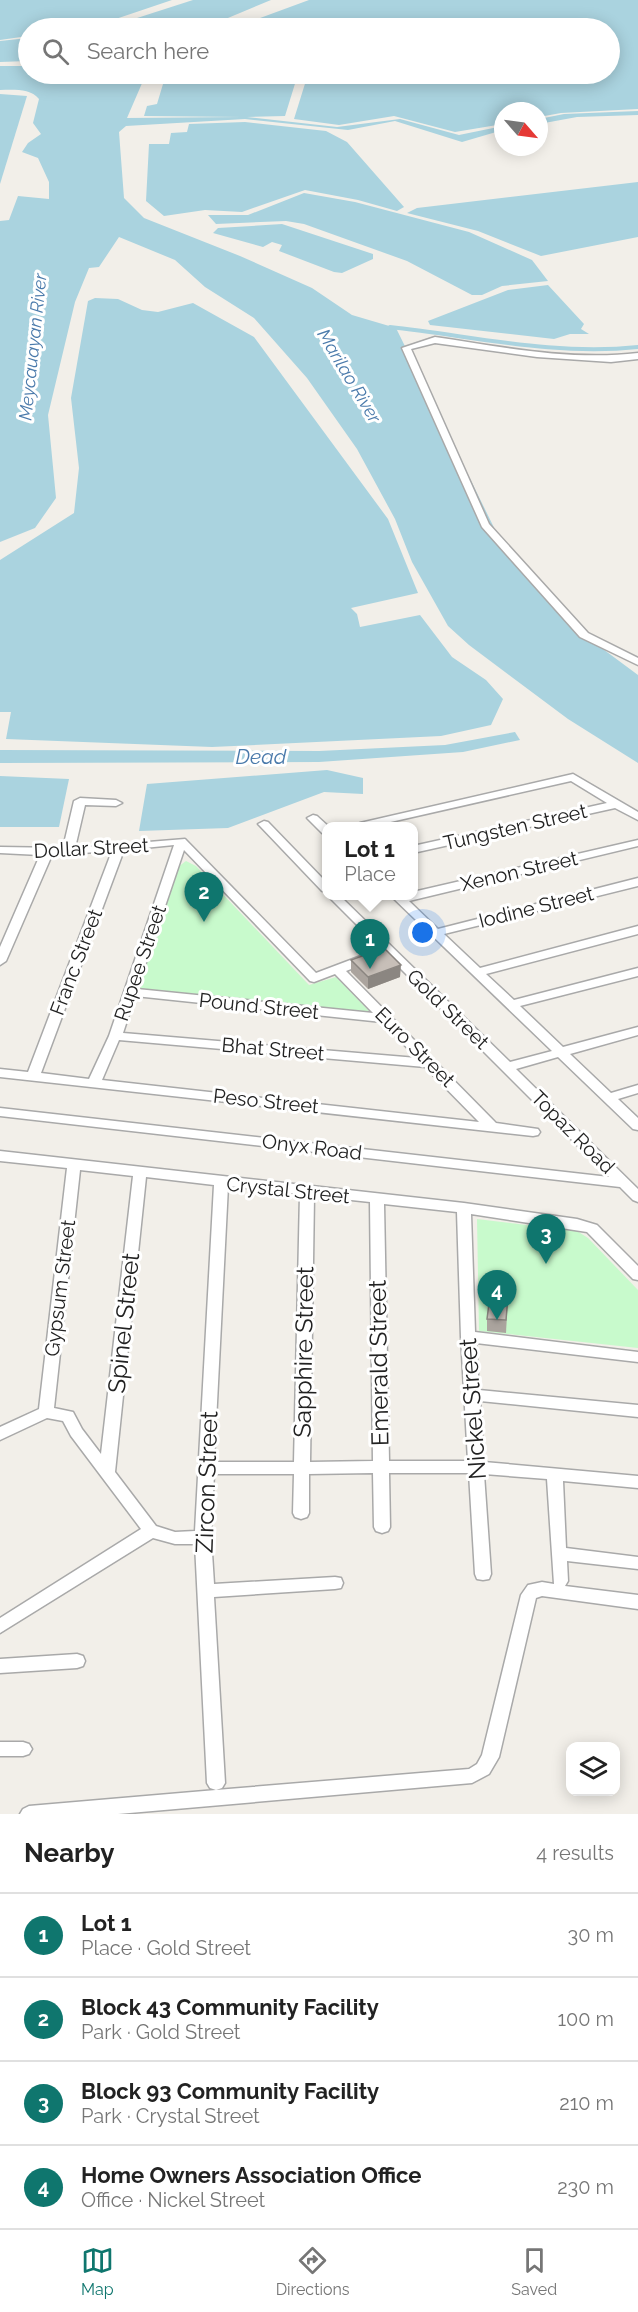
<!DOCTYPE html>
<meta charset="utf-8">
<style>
:root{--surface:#fff;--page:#f6f6f6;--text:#222;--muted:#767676;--line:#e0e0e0;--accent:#0f766e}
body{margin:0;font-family:Raleway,sans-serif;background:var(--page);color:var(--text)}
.controls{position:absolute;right:18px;bottom:18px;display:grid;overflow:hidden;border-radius:12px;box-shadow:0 3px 15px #0003}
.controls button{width:54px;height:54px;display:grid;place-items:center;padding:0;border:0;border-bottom:2px solid var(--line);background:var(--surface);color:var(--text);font:30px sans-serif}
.compass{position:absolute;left:494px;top:102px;width:54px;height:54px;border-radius:50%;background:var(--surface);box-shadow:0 3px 15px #0003;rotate:118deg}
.you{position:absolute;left:423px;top:933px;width:21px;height:21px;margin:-15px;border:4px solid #fff;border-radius:50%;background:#1a73e8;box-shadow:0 0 0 9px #1a73e833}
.badge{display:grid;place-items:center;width:39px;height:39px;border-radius:50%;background:var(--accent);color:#fff;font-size:20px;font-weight:700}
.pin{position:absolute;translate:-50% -50px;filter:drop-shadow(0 2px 3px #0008)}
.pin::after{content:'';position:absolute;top:32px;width:21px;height:18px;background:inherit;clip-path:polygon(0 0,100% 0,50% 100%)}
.popup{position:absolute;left:322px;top:822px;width:96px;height:78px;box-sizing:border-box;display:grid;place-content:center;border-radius:12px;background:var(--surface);filter:drop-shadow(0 2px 4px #0005);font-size:20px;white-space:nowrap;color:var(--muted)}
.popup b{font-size:22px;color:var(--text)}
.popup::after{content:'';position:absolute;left:50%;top:100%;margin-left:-12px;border:12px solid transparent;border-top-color:var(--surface)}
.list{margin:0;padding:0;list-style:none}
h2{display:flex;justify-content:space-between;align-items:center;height:78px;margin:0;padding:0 24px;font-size:26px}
h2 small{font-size:20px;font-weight:400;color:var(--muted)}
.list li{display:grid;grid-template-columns:39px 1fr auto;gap:18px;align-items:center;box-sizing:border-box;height:84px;padding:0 24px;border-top:2px solid var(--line)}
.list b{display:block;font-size:22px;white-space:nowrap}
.list p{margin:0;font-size:20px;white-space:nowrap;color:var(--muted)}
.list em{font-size:20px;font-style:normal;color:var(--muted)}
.icon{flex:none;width:33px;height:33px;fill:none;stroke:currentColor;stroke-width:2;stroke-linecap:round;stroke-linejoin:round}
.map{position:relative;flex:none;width:638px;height:1814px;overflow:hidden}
.search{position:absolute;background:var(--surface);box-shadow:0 3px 15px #0003;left:18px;right:18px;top:18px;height:66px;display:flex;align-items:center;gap:15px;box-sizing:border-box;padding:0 21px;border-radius:33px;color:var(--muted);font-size:22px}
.sheet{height:414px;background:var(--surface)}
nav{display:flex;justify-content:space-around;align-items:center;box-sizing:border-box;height:84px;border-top:2px solid var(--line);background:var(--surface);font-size:16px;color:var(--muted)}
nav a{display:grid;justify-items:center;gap:3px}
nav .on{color:var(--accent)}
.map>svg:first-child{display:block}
.park{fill:#c8facc}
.water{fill:#aad3df}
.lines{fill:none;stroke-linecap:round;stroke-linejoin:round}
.stream{stroke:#aad3df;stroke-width:4}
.street-casing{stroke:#a9a9a9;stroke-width:3}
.street{fill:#fff;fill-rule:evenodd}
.wall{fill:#aba49e}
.shaded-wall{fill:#8b8681}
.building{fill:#c7bfb8;stroke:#8b8681;stroke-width:1.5}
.labels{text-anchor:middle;stroke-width:6;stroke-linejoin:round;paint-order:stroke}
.far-water-label{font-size:18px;font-style:italic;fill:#4a7aab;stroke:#fff}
.street-label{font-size:20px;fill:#222;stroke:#fff}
.water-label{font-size:21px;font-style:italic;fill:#4a7aab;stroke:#fff}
.near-street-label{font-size:24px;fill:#222;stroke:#fff}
</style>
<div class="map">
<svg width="638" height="1814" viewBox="0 0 638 1814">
<rect width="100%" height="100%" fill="#f2efe9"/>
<g class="park">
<polygon points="186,861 196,866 309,985 336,977 370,1012 138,988 178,867"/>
<polygon points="477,1219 577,1231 588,1238 638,1290 638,1348 479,1331"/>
</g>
<g class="water">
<polygon points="0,0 172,0 89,28 28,28 28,36 0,40"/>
<polygon points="193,0 271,0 204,28 106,28"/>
<polygon points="309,0 638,0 638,109 561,113 539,117 539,111 503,111 503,124 455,132 394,116 339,125 294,119 308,74 610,74 610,28 260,28 249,22"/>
<polygon points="28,38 28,61 0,62 0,41"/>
<path d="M0,66H28V74H146L127,118L242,117L144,116L147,106L157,104L166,74H298L285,116L247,117L337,127L400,119L459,135L503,126V130L462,142L395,121L348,130L245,119L126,126L119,132L124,198L144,218L240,256L312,288L352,315L396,328L505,550L584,635L638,675V763L568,719L469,645L448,626L412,562L395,519L357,449L307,378L254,318L205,287L175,260L119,237L99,267L89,268L75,302L48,415L56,498L35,528L0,542V221L9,220L18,196L49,199V182L38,158L22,152L28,143L41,134L33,123L39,99C30,88 13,90 0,90Z"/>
<polygon points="0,94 27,96 0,184"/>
<polygon points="638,111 638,115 577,117 539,124 539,119 564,114"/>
<polygon points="245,122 326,131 347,142 404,207 397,211 358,200 305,190 242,212 205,210 164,216 146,201 149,144 169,144 171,133 187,132 189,124"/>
<polygon points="638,182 638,237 541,256 478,231 407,213 417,208"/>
<polygon points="304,193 355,202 469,232 532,260 548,281 502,286 482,295 472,295 407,261 304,224 286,221 216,224 208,215 248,215"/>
<polygon points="282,224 373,254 373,259 342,273 334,272 279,251 282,245 272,242 263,247 213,233 218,228"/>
<polygon points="548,285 584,324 581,329 589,334 570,334 554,339 430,325 428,321 508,290"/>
<polygon points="95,298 118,299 142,310 158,312 193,303 254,337 388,519 418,593 351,608 357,614 360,627 420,615 452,657 486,680 503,699 491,725 441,736 212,747 6,739 11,712 0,712 0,560 74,513 79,468 71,398 88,301"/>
<polygon points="515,732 520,740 463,752 319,762 0,763 0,750 319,751 445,745"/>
<polygon points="327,770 363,778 363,794 324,792 228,828 139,831 147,784"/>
<polygon points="0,776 69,779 59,827 0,827"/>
</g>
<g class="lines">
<path class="stream" d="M390,327C473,336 554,356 638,347"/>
<defs>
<g id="street">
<path d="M435,337C502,347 571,361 638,353V359L611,362L537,357L435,343L411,349L489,524L588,633L638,658V665L580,637L482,527L402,348Z"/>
<polygon points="573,774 638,812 638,820 615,808 413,853 413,846 607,803 571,781 373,826 354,826 360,823"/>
<path d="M80,798L116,800L122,803L116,806L85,805L75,848L185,839L316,973L361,956H369L371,959L369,962L346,971L496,1123L538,1129L540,1132L538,1135L533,1136L0,1077V1069L28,1072L112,851L52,855L6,961L0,965V947L40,855L0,853V847L63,848L74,801ZM174,845L109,1036L89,1079L41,1073L124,850ZM184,850L310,981L314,982L335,974L373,1013L137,989ZM135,996L382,1022L417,1058L123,1033ZM119,1040L425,1067L479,1122L102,1080Z"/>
<polygon points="313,815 317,816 328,826 326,834 322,833 307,818"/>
<polygon points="264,821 268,822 326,882 326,891 322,891 260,826 258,824"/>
<polygon points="638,840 638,846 409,901 438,929 638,878 638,886 444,934 480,968 638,926 638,934 486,974 514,1000 638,968 638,976 520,1006 563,1047 638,1027 638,1035 570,1054 611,1093 638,1085 638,1093 618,1099 638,1118 638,1130 633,1129 558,1057 516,1069 638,1189 638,1202 633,1200 620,1187 0,1116 0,1108 609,1177 328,896 340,896 510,1062 552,1051 391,896 413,896 413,892"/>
<path d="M0,1151L464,1203L577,1219L597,1225L638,1266V1280L633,1279L587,1232L471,1214L475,1332L638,1352V1362L476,1343L479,1390L638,1405V1417L480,1401L484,1462L638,1476V1488L563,1481L566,1548L638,1557V1569L567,1561L568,1581L565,1586L638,1595V1609L542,1596L536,1598L499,1757L489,1774L472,1783L118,1814H20L23,1809L29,1806L216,1790L210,1788L207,1783L195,1544H175L153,1538L0,1633V1618L141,1529L71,1436L63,1421L47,1418L0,1440V1427L39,1409L67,1168L0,1161ZM80,1170L133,1176L101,1454L82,1429L73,1412L54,1408ZM146,1177L214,1185L195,1531L175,1532L156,1526L115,1472ZM228,1186L300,1194L294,1462H214ZM314,1196L370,1202L373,1461L310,1462ZM384,1204L457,1212L461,1337L468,1461H389ZM373,1473L374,1527L376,1531L382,1533L388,1531L390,1527L389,1473H469L475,1574L477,1579L483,1580L489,1579L491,1574L484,1474L547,1479L554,1584L542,1582L528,1585L521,1595L482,1755L477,1764L469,1769L216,1790L222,1788L225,1783L214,1597L335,1589L341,1588L343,1583L341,1578L335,1577L214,1584L211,1537L214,1474H294L293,1513L295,1517L301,1519L307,1517L309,1513V1474Z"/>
<polygon points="77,1654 83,1656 85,1661 83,1666 77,1668 0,1673 0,1659"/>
<polygon points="0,1742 23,1742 29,1744 32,1749 29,1754 23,1756 0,1756"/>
</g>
</defs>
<use href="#street" class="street-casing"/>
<use href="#street" class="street"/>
</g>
<g class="wall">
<polygon points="351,960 400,977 368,989 351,972"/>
<polygon points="508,1296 506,1333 487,1331 487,1319"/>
</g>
<polygon class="shaded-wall" points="401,965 400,977 368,989 368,977"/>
<g class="building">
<polygon points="384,948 401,965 368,977 351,960"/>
<polygon points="490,1296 508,1296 506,1320 487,1319"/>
</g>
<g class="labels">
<g class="far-water-label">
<text transform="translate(33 347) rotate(-84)" y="6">Meycauayan River</text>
<text transform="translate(349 376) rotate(59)" y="6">Marilao River</text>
</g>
<g class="street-label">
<text transform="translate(515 827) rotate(-13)" y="7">Tungsten Street</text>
<text transform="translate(91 848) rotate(-3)" y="7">Dollar Street</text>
<text transform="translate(519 871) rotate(-13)" y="7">Xenon Street</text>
<text transform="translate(536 907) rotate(-14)" y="7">Iodine Street</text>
<text transform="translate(76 962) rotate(-69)" y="7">Franc Street</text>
<text transform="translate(140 963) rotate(-71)" y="7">Rupee Street</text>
<text transform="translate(259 1006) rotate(6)" y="7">Pound Street</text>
<text transform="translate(448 1009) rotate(44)" y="7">Gold Street</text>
<text transform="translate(415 1047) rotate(45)" y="7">Euro Street</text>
<text transform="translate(273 1049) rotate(5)" y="7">Bhat Street</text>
<text transform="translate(266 1101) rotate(6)" y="7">Peso Street</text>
<text transform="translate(573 1132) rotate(45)" y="7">Topaz Road</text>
<text transform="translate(312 1147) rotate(7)" y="7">Onyx Road</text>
<text transform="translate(288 1190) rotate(6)" y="7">Crystal Street</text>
<text transform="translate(60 1288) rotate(-83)" y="7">Gypsum Street</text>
</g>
<g class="water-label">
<text x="261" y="764">Dead</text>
</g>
<g class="near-street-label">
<text transform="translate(124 1323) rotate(-84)" y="8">Spinel Street</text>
<text transform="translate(304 1352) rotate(-89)" y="8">Sapphire Street</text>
<text transform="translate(379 1363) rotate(-91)" y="8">Emerald Street</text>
<text transform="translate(473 1409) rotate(-94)" y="8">Nickel Street</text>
<text transform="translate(207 1482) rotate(-88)" y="8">Zircon Street</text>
</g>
</g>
</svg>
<div class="controls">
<button><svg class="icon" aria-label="layers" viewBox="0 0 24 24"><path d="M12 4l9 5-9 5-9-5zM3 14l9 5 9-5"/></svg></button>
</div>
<svg class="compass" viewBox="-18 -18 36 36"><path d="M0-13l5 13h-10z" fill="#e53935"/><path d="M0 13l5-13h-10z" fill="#767676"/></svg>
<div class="you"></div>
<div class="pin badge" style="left:370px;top:969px">1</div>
<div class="popup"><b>Lot 1</b>Place</div>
<div class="pin badge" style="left:204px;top:922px">2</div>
<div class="pin badge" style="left:546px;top:1264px">3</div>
<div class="pin badge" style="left:497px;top:1320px">4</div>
<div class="search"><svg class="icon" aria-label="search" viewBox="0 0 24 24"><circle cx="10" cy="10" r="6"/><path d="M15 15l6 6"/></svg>Search here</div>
</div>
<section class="sheet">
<h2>Nearby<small>4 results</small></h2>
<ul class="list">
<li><span class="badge">1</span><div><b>Lot 1</b><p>Place · Gold Street</p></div><em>30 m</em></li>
<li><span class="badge">2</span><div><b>Block 43 Community Facility</b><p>Park · Gold Street</p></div><em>100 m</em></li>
<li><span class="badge">3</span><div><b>Block 93 Community Facility</b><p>Park · Crystal Street</p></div><em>210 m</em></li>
<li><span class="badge">4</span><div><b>Home Owners Association Office</b><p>Office · Nickel Street</p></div><em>230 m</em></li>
</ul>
</section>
<nav>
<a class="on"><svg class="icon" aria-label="map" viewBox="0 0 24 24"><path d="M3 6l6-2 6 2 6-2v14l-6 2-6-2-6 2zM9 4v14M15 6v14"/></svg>Map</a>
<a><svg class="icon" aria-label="directions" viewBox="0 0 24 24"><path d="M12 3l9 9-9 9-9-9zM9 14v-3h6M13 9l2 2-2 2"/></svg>Directions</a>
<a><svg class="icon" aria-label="saved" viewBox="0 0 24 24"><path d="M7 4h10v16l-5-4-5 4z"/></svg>Saved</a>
</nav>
